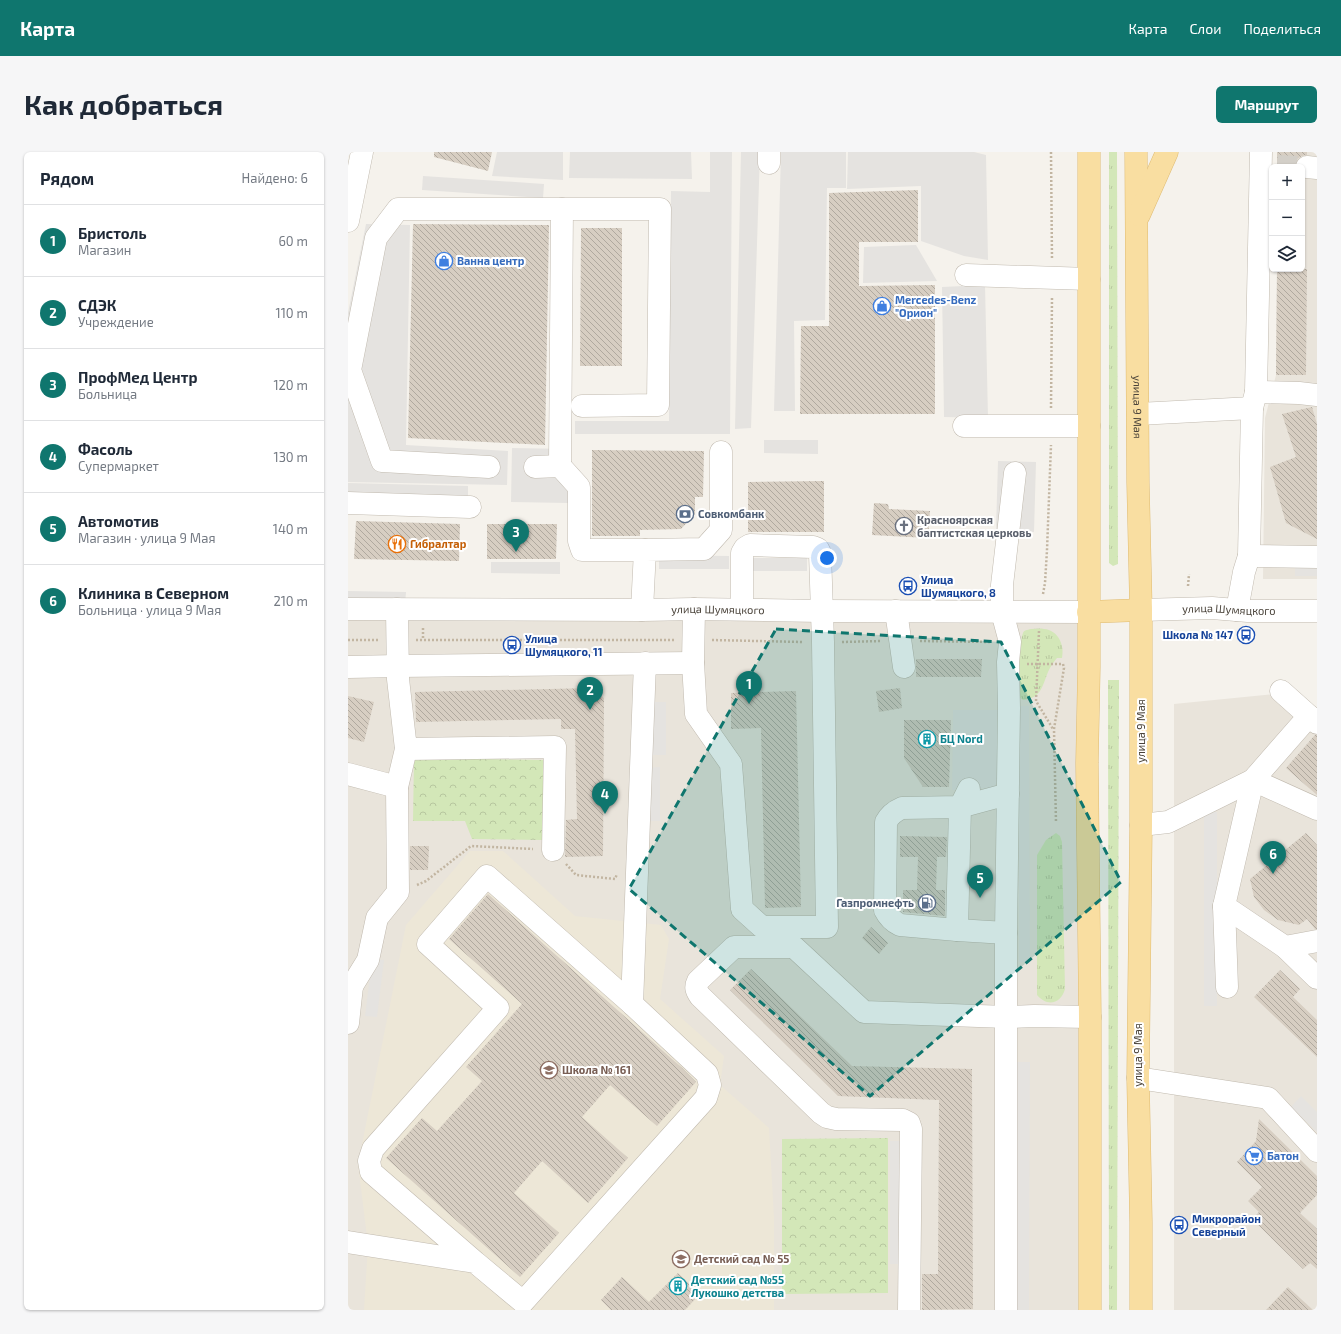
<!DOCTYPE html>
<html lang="ru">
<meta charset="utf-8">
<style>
:root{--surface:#fff;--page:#f6f6f7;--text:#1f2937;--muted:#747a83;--line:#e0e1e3;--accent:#0f766e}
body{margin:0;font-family:"Exo 2",sans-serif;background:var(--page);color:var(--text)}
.controls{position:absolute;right:12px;top:12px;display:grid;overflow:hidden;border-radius:6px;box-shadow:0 1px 3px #0004}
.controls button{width:36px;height:36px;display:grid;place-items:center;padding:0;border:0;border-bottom:1px solid var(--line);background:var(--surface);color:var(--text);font:20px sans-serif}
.you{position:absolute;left:479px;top:406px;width:14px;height:14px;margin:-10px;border:3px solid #fff;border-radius:50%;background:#1a73e8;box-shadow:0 0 0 6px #1a73e833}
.badge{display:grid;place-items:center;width:26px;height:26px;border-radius:50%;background:var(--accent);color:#fff;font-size:13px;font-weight:700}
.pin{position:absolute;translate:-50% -33px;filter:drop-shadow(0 1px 2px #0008)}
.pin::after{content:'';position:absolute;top:21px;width:14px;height:12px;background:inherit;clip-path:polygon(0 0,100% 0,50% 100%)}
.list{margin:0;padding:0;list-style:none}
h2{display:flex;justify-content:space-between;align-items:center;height:52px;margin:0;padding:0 16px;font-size:17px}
h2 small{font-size:13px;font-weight:400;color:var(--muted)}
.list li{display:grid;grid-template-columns:26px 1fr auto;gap:12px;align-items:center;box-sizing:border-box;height:72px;padding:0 16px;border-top:1px solid var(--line)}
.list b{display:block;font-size:15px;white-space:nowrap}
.list p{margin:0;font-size:13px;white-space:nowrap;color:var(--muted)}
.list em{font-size:13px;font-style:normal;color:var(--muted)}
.icon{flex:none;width:22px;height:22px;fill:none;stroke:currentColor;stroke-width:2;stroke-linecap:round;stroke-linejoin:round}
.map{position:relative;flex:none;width:969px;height:1158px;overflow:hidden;border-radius:6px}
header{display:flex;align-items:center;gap:24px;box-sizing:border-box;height:56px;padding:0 20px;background:var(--accent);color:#fff}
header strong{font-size:19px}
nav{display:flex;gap:22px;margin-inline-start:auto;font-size:14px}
.intro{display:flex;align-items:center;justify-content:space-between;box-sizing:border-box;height:96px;padding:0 24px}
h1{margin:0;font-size:28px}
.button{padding:10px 18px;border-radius:6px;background:var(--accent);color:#fff;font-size:14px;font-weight:700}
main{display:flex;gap:24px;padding:0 24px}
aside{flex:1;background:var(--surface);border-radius:6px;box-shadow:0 1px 3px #0004}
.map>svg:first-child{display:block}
.residential{fill:#e9e4db}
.education{fill:#ede7d7}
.grass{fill:url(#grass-tufts)}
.park{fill:url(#park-crowns)}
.parking{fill:#e5e3e0}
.building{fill:url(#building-back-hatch)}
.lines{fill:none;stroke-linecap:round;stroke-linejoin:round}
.minor-tunnel{stroke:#d3cfc8;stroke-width:22;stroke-dasharray:22 11;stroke-linecap:butt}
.minor-casing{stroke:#c1baaf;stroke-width:23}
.major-casing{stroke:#dfbb71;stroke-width:23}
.path{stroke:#c2b5a1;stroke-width:2.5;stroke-dasharray:2 2;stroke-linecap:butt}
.minor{stroke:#fff;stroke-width:22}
.major{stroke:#f9dea1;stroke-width:22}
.marked{fill:#0f766e;fill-opacity:0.2;stroke:#0f766e;stroke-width:3;stroke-dasharray:8 5;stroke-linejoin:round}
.labels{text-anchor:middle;stroke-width:4;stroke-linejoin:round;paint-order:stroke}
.shop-label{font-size:11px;font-weight:bold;fill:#366cbe;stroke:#fff;text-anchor:start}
.street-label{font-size:11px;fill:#4a433a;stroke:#fff}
.service-label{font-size:11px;font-weight:bold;fill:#4e5e75;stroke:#fff;text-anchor:start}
.worship-label{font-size:11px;font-weight:bold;fill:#5b616d;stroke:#fff;text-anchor:start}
.food-label{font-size:11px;font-weight:bold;fill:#c56008;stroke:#fff;text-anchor:start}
.transit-label{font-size:11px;font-weight:bold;fill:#164399;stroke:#fff;text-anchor:start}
.culture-label{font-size:11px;font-weight:bold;fill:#0d838f;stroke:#fff;text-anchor:start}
.education-label{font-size:11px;font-weight:bold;fill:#785e54;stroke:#fff;text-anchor:start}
</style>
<header>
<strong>Карта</strong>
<nav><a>Карта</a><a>Слои</a><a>Поделиться</a></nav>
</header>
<div class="intro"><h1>Как добраться</h1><a class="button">Маршрут</a></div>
<main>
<aside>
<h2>Рядом<small>Найдено: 6</small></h2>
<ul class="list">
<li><span class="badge">1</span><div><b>Бристоль</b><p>Магазин</p></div><em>60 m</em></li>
<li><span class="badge">2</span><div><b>СДЭК</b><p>Учреждение</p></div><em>110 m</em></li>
<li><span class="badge">3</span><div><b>ПрофМед Центр</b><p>Больница</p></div><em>120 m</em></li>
<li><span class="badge">4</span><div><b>Фасоль</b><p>Супермаркет</p></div><em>130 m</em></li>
<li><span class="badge">5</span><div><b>Автомотив</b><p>Магазин · улица 9 Мая</p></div><em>140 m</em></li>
<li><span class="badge">6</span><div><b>Клиника в Северном</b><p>Больница · улица 9 Мая</p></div><em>210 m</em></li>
</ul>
</aside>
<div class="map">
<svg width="969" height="1158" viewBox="0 0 969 1158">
<defs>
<pattern id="grass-tufts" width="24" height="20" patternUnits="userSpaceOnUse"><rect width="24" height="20" fill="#d3e7b8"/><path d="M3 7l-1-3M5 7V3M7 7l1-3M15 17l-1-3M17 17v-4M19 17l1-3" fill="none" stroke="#b7c79f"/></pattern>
<pattern id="park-crowns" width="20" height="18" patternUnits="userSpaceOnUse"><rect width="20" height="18" fill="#d3e7b8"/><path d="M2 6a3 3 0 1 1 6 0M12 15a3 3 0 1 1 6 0" fill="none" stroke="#b7c79f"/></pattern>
<pattern id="building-back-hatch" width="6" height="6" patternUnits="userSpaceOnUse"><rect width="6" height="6" fill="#d7cec2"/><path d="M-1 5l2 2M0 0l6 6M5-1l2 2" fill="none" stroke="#b0a99f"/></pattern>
</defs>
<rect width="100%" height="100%" fill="#f5f2ec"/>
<g class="residential">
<polygon points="929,0 969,0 969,427 915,427 917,266 928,223 929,117 954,117 954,15 929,15"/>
<polygon points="0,457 740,460 742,1158 0,1158"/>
<polygon points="947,540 969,561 969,1158 826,1158 826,552"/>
</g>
<polygon class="education" points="122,699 155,699 227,764 313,773 321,787 312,847 376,904 372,933 421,976 426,1066 426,1158 16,1158 20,1093 10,1012 58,773"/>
<g class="grass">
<polygon points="761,0 769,0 770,412 765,414 761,411"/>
<path d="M683,477C687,477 691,476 696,477C710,478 717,493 714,506H709C705,511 702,515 700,520C694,535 693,546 675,548L671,545C672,532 670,492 675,481C676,478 679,478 683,477Z"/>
<polygon points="760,528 771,528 769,1158 761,1158"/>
<path d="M708,681L712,684L714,690L717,837C713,852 699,855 689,843V703L698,688Z"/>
</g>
<g class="park">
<polygon points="66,606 196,608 195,688 124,687 117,669 65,669"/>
<polygon points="540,986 540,1141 434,1142 434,987"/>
</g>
<g class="parking">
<polygon points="149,0 215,0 215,28 144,24"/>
<polygon points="222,0 343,0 344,27 221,26"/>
<polygon points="362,0 384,0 382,282 227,282 227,269 321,269 323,39 362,40"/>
<polygon points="393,0 412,0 403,276 387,277"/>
<polygon points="433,0 498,0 498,36 479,36 477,168 446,169 447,259 426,259"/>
<polygon points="500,0 626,0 638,3 640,108 616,104 573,89 573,34 499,37"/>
<polygon points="75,24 196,32 195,46 74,38"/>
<polygon points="18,72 62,73 58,293 160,299 159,333 0,330 0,161"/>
<polygon points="568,93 589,129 515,131 516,95"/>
<polygon points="637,133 640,266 596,265 594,135"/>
<polygon points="416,288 470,288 470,302 416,301"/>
<polygon points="164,296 221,297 220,351 163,350"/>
<polygon points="650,309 688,310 686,380 648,378"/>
<polygon points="0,331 120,334 120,345 0,343"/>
<polygon points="311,403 381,404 381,417 311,417"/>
<rect x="405" y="406" width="54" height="13"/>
<polygon points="143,410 212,410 212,422 143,421"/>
<polygon points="947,413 969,414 969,424 947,424"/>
<polygon points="0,439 58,440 57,453 0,452"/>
<rect x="305" y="550" width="13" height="53"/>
<polygon points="670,554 681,554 682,810 671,810"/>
<polygon points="605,558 656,558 654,625 645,636 604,638"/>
<polygon points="312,615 312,669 298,669 299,616"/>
<rect x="856" y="660" width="13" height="194"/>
<polygon points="24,807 36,808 29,865 17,864"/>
<polygon points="668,910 682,910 681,1158 667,1158"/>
<polygon points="953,944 969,960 969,980 943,955"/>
<rect x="542" y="989" width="12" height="123"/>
</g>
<g class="building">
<polygon points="86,0 144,0 140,19 86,5"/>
<polygon points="929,0 959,0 959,3 954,4 949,7 947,15 929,15"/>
<polygon points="570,38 570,90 511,90 511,134 587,133 587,262 452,262 453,174 481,174 481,41"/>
<polygon points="65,72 201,73 197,293 60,286"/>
<polygon points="233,76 274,76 274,214 232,214"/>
<polygon points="929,117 959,117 958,223 928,223"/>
<polygon points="964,255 969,272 969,387 938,371 922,315 948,305 934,262"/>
<polygon points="244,298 356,299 355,345 347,345 347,362 333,377 292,378 292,384 244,384"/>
<polygon points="476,329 476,380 400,380 400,330"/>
<polygon points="526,351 540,352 541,357 582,359 580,386 524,383"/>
<polygon points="8,369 112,372 111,409 6,407"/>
<polygon points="139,372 209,372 208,407 139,407"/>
<polygon points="568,507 634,507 633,525 568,525"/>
<polygon points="243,536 256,546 255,704 217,705 218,668 229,667 227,577 213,577 213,567 68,570 67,540"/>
<polygon points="552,536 554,556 531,560 528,539"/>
<polygon points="448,539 453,755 417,756 413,576 383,577 383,541"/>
<polygon points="0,544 26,550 16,590 0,586"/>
<polygon points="556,568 603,568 601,635 575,635 556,606"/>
<polygon points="967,583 969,583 969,643 938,616"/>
<polygon points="958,681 969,693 969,777 967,777 959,767 951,773 930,768 916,758 906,745 902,727"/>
<polygon points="552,684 599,685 598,705 589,705 588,738 597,738 597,764 555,760 555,738 569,738 570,705 552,705"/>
<polygon points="62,694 81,694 80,718 62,718"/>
<polygon points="140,742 334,916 348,930 309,974 262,933 234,965 280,1006 240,1051 194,1009 166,1041 211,1081 172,1125 38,1006 74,966 89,979 134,929 118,915 174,852 101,787"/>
<polygon points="523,775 540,791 531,802 514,786"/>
<polygon points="403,817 504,914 624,917 625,1157 574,1158 574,1122 590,1122 591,948 490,944 382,838"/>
<polygon points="932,818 952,837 945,845 969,868 969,905 906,845"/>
<polygon points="911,967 969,1024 969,1043 952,1061 969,1077 969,1117 962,1111 955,1117 904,1067 911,1060 900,1049 914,1035 889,1010 908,989"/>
<polygon points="330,1121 352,1142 337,1158 263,1158 253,1148 274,1125 301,1150"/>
<polygon points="940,1135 965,1158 918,1158"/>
</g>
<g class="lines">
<polyline class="minor-tunnel" points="929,14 949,15"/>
<defs>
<g id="minor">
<polyline points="421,0 421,11"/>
<polyline points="959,15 969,16"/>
<polyline points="0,69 14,0"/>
<polyline points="618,123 741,127"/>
<polyline points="908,240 951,241 969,243"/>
<polyline points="790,262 904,256"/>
<polyline points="616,274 741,274"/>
<polyline points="212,314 214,57"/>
<polyline points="141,315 34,309 2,218 28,86 50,57 312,57 310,253 234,254"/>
<polyline points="187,315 212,314 231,335 231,389 234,398 297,398"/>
<polyline points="0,351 122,355"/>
<polyline points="901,404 969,405"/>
<path id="s1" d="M0,457L294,458L346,457L473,459L740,460"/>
<polyline points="49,457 50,527 58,597 207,595 205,698"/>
<polyline points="346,457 345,511 348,562 383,612 394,757 414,775 479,775 475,490 472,401 470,397 465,395 402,393 397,396 394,401 394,457"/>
<polyline points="294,458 297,398 356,397 373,378 373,300"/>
<path id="s2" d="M793,458L864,456L900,459H969"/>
<polyline points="889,458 896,420 901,404 904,256 908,240 913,0"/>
<polyline points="548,459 556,515"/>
<polyline points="0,515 50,514 345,511"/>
<polyline points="933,539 961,564"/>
<polyline points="969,571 961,564 905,628 876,754 937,795 969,789"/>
<polyline points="0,622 49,635"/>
<polyline points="793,673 820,670 905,628 969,657"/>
<polyline points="876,754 879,835"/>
<path d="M609,778L552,773C546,770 540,764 537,758L538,670C541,664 547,659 554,656L612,655L621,637"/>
<polyline points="658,781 609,778 612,655 660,642"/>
<polyline points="937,795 969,826"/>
<polyline points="0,833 4,834 20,808 29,766 50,740 49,635 58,597"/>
<polyline points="284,852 297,511"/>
<polyline points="0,871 4,834"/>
<polyline points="790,926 920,946 969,999"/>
<polyline points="0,1090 127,1110 175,1150 358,946 362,933 359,922 284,852 139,724 80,792 150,856 25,997 21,1009 23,1020 127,1110"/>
<path d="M561,1158L563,977L561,971L555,968L488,967L479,965L473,961L352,844C348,838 347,835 350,829L386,795H446L516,860L659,865L686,864L742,865"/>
<polyline points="658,1158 658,781 661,556 660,510 662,490 654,460 654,433 667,321"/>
</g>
<g id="major">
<polyline points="741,0 741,515 739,611 742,865 742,1158"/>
<path id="s3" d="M788,0L790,331L793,458V673L790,926L793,1070V1158"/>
<polyline points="791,63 819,0"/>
<polyline points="740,460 793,458"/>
</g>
</defs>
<use href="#minor" class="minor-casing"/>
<use href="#major" class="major-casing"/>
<g class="path">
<polyline points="703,0 704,108"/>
<polyline points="703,256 704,145"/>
<polyline points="840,434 841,422"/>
<polyline points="695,442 697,431 699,398 703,293"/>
<polyline points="75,476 75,488"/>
<polyline points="691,479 688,549 705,577"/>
<polyline points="0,488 31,488"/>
<polyline points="68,488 327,488"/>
<polyline points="364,488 455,490"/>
<polyline points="572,489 643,490"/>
<polyline points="494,490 533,489"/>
<polyline points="679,512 715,512 716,516 706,577 708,671"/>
<polyline points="218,712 228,723 267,727 269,722"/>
<polyline points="69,733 78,729 123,694 185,697"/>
</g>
<use href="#minor" class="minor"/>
<use href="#major" class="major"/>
</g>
<path class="marked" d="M428,477L653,490L773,730L522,944L281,737Z"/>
<defs>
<symbol id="shop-ring" viewBox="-11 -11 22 22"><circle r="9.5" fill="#fff" stroke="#3f7fe0" stroke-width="1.5"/><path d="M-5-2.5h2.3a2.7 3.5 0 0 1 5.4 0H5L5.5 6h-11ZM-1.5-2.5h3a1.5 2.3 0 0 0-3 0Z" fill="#3f7fe0"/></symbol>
<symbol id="bank-ring" viewBox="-11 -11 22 22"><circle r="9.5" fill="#fff" stroke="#5c6f8a" stroke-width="1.5"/><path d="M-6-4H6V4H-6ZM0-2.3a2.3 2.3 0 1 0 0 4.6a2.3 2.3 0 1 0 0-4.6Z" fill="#5c6f8a"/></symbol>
<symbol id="church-ring" viewBox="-11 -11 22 22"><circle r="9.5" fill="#fff" stroke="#6b7280" stroke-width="1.5"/><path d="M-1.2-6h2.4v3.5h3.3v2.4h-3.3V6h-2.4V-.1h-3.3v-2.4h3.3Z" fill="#6b7280"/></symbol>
<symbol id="restaurant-ring" viewBox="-11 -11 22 22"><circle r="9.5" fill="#fff" stroke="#e8710a" stroke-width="1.5"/><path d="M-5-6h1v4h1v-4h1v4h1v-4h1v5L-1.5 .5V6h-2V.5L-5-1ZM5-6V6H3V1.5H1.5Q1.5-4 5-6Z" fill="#e8710a"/></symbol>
<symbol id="bus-ring" viewBox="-11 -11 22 22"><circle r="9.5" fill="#fff" stroke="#1a4fb4" stroke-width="1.5"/><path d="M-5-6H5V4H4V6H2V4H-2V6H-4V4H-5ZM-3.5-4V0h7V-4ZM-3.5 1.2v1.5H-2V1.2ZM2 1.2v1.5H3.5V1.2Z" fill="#1a4fb4"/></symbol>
<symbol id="building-ring" viewBox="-11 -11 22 22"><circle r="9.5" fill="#fff" stroke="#0f9aa8" stroke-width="1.5"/><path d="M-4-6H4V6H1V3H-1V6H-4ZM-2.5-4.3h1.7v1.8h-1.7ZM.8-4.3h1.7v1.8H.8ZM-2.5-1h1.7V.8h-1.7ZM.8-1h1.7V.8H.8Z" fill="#0f9aa8"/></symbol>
<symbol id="fuel-ring" viewBox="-11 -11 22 22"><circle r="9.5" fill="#fff" stroke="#5c6f8a" stroke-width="1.5"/><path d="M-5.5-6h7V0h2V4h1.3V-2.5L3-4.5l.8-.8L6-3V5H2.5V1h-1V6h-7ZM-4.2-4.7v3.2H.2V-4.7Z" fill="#5c6f8a"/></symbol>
<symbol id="school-ring" viewBox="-11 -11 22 22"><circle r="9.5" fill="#fff" stroke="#8d6e63" stroke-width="1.5"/><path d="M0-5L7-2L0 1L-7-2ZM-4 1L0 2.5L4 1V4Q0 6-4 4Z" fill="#8d6e63"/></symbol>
<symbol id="supermarket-ring" viewBox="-11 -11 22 22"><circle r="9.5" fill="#fff" stroke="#3f7fe0" stroke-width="1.5"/><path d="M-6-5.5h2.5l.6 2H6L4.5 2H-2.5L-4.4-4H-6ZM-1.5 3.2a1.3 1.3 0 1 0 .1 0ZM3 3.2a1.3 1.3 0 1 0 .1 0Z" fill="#3f7fe0"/></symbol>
</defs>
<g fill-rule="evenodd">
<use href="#shop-ring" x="86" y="99" width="20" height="20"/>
<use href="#shop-ring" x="524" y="144" width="20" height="20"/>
<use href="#bank-ring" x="327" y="352" width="20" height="20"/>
<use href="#church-ring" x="546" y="364" width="20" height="20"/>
<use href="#restaurant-ring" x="39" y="382" width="20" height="20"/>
<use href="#bus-ring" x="550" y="424" width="20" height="20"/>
<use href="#bus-ring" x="888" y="473" width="20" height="20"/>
<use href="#bus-ring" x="154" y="483" width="20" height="20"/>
<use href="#building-ring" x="569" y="577" width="20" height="20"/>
<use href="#fuel-ring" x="569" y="741" width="20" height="20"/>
<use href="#school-ring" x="191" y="908" width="20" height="20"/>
<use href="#supermarket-ring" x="896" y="994" width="20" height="20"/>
<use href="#bus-ring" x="821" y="1063" width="20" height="20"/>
<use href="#school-ring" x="323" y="1097" width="20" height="20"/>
<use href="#building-ring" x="320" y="1124" width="20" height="20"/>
</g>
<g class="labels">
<g class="shop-label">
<text x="109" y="113">Ванна центр</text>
<text x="547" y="152">Mercedes-Benz<tspan x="547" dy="13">"Орион"</tspan></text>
<text x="919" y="1008">Батон</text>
</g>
<g class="street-label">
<text dy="4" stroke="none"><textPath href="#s3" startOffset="255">улица 9 Мая</textPath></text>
<text dy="4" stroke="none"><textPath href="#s1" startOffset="370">улица Шумяцкого</textPath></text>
<text dy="4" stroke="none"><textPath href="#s2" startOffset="88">улица Шумяцкого</textPath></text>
<text transform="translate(793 579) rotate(-90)" y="4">улица 9 Мая</text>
<text transform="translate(790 903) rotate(-90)" y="4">улица 9 Мая</text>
</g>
<g class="service-label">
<text x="350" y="366">Совкомбанк</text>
<text x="566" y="755" text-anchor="end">Газпромнефть</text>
</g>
<g class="worship-label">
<text x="569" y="372">Красноярская<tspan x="569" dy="13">баптистская церковь</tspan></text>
</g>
<g class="food-label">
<text x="62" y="396">Гибралтар</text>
</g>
<g class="transit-label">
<text x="573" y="432">Улица<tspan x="573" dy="13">Шумяцкого, 8</tspan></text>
<text x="885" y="487" text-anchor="end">Школа № 147</text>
<text x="177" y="491">Улица<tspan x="177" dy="13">Шумяцкого, 11</tspan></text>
<text x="844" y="1071">Микрорайон<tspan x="844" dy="13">Северный</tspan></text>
</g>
<g class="culture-label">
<text x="592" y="591">БЦ Nord</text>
<text x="343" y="1132">Детский сад №55<tspan x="343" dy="13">Лукошко детства</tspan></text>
</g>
<g class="education-label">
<text x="214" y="922">Школа № 161</text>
<text x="346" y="1111">Детский сад № 55</text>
</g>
</g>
</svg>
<div class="controls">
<button>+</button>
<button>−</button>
<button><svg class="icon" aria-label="layers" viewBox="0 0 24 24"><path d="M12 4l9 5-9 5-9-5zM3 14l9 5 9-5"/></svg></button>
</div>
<div class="you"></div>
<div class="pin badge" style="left:401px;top:552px">1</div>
<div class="pin badge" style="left:242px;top:558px">2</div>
<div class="pin badge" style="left:168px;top:400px">3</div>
<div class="pin badge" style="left:257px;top:662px">4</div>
<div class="pin badge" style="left:632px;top:746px">5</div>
<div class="pin badge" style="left:925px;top:722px">6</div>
</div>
</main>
